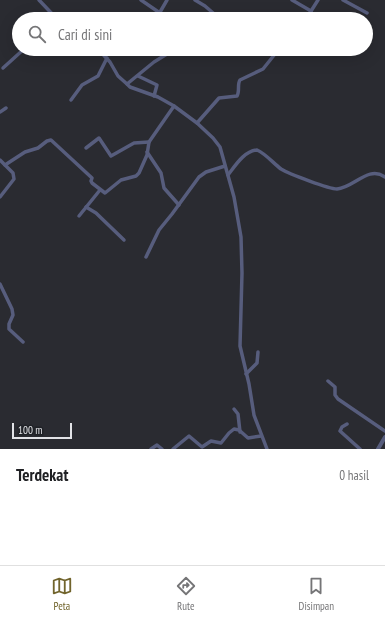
<!DOCTYPE html>
<html lang="id">
<style>
:root{--surface:#fff;--page:#f2f2f2;--text:#202124;--muted:#757577;--line:#e0e0e0;--accent:#71642c}
body{margin:0;font-family:"PT Sans Narrow",sans-serif;background:var(--page);color:var(--text)}
.scale{position:absolute;left:12px;bottom:10px;width:60px;box-sizing:border-box;padding-left:4px;border:2px solid #e2e3e7;border-top:0;font-size:11px;line-height:14px;white-space:nowrap;color:#e2e3e7;-webkit-text-stroke:3px #202227;paint-order:stroke}
.list{margin:0;padding:0;list-style:none}
h2{display:flex;justify-content:space-between;align-items:center;height:52px;margin:0;padding:0 16px;font-size:17px}
h2 small{font-size:13px;font-weight:400;color:var(--muted)}
.icon{flex:none;width:22px;height:22px;fill:none;stroke:currentColor;stroke-width:2;stroke-linecap:round;stroke-linejoin:round}
.map{position:relative;flex:none;width:385px;height:449px;overflow:hidden}
.search{position:absolute;background:var(--surface);box-shadow:0 4px 16px #0002;left:12px;right:12px;top:12px;height:44px;display:flex;align-items:center;gap:10px;box-sizing:border-box;padding:0 14px;border-radius:22px;color:var(--muted);font-size:15px}
.sheet{height:116px;background:var(--surface)}
nav{display:flex;justify-content:space-around;align-items:center;box-sizing:border-box;height:56px;border-top:1px solid var(--line);background:var(--surface);font-size:11px;color:var(--muted)}
nav a{display:grid;justify-items:center;gap:2px}
nav .on{color:var(--accent)}
.map>svg:first-child{display:block}
.lines{fill:none;stroke-linecap:round;stroke-linejoin:round}
.minor{stroke:#575d7d;stroke-width:3.5}
.tertiary{stroke:#575d7d;stroke-width:4}
</style>
<div class="map">
<svg width="385" height="449" viewBox="0 0 385 449">
<rect width="100%" height="100%" fill="#2a2b31"/>
<g class="lines">
<g class="minor">
<polyline points="39,0 57,19"/>
<polyline points="141,0 160,13"/>
<polyline points="195,0 205,6 220,19"/>
<polyline points="292,0 311,11"/>
<polyline points="343,0 367,13"/>
<polyline points="156,19 167,0"/>
<polyline points="306,19 318,0"/>
<polyline points="98,49 110,62 118,76 127,84"/>
<polyline points="172,49 167,54 154,62 127,84 130,87 158,97 174,106 197,123 213,138 220,147 234,197 241,237 242,273 240,346 249,384 254,415 267,449"/>
<polyline points="3,68 24,49"/>
<polyline points="138,76 157,85 154,96"/>
<polyline points="71,100 82,85 98,76 107,58"/>
<polyline points="0,112 6,108"/>
<path d="M197,123L219,98L237,96C240,91 237,84 240,80L263,69L279,49"/>
<polyline points="86,148 99,138 111,156 134,143 149,142"/>
<polyline points="147,152 161,173 164,188 179,205"/>
<polyline points="0,160 5,165 25,152 38,148 47,141 51,140 92,178 91,181 92,183 105,193 121,180 136,176 139,173 147,155 149,142 174,106"/>
<path d="M228,175C235,166 244,151 257,150C266,154 273,163 281,169C289,174 329,189 337,189C354,188 368,165 385,177"/>
<polyline points="0,197 14,179 13,173 5,165"/>
<polyline points="86,207 96,213 124,240"/>
<polyline points="79,216 100,190"/>
<polyline points="146,257 159,230 172,214 199,177 206,172 225,166"/>
<polyline points="0,284 12,309 13,315 9,324 9,329 23,342"/>
<polyline points="246,374 257,363 258,352"/>
<polyline points="328,381 335,387 335,395 338,399 385,431"/>
<polyline points="234,409 238,414 240,432"/>
<polyline points="347,424 342,427 340,431 360,449"/>
<polyline points="151,449 157,445 162,449"/>
<polyline points="173,449 189,436 202,447 211,441 221,443 229,433 234,429 239,430 248,438 261,436"/>
</g>
<polyline class="tertiary" points="378,449 385,437"/>
</g>
</svg>
<div class="scale">100 m</div>
<div class="search"><svg class="icon" aria-label="search" viewBox="0 0 24 24"><circle cx="10" cy="10" r="6"/><path d="M15 15l6 6"/></svg>Cari di sini</div>
</div>
<section class="sheet">
<h2>Terdekat<small>0 hasil</small></h2>
<ul class="list">
</ul>
</section>
<nav>
<a class="on"><svg class="icon" aria-label="map" viewBox="0 0 24 24"><path d="M3 6l6-2 6 2 6-2v14l-6 2-6-2-6 2zM9 4v14M15 6v14"/></svg>Peta</a>
<a><svg class="icon" aria-label="directions" viewBox="0 0 24 24"><path d="M12 3l9 9-9 9-9-9zM9 14v-3h6M13 9l2 2-2 2"/></svg>Rute</a>
<a><svg class="icon" aria-label="saved" viewBox="0 0 24 24"><path d="M7 4h10v16l-5-4-5 4z"/></svg>Disimpan</a>
</nav>
